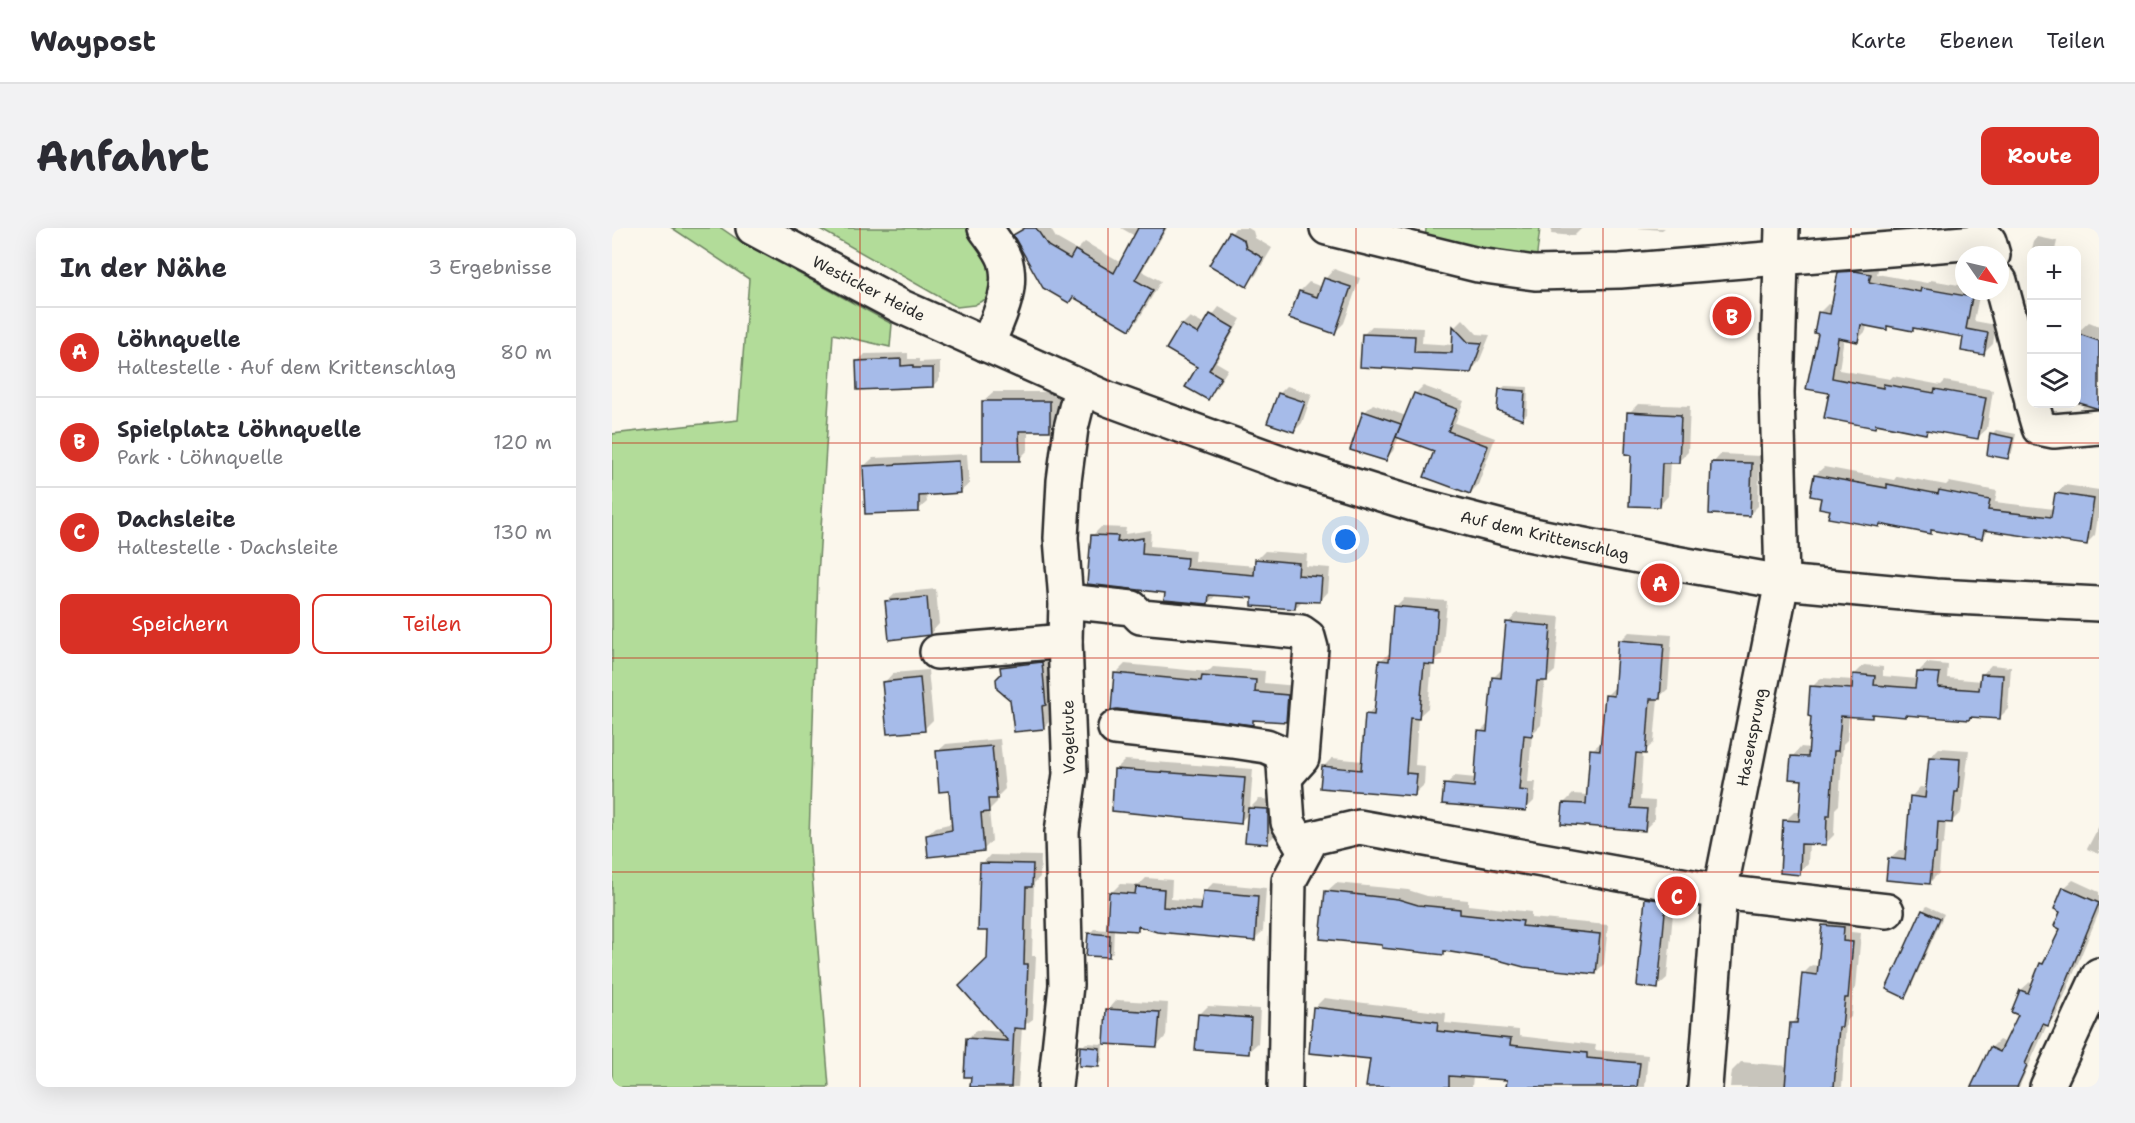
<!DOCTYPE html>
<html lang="de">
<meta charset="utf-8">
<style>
:root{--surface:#fff;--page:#f2f2f3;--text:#2b2b33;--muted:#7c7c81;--line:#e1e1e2;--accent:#d93025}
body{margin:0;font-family:"Shantell Sans",sans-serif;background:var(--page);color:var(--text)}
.controls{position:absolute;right:18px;top:18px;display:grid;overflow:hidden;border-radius:12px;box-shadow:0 6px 24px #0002}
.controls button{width:54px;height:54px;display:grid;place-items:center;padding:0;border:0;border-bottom:2px solid var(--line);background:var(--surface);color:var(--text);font:30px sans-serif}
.compass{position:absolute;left:1343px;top:18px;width:54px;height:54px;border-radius:50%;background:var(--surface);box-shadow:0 6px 24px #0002;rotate:124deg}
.you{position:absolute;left:734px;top:312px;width:21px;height:21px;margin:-15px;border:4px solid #fff;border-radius:50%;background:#1a73e8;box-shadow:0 0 0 9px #1a73e833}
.badge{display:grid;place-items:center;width:39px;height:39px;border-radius:50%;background:var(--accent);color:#fff;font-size:20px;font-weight:700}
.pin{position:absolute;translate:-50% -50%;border:3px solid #fff;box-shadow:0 2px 6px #0006}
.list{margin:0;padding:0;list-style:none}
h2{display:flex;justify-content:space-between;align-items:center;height:78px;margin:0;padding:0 24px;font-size:26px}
h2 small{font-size:20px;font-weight:400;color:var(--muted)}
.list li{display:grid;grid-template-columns:39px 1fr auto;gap:18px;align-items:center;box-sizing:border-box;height:90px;padding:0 24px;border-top:2px solid var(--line)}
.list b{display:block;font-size:22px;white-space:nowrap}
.list p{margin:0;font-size:20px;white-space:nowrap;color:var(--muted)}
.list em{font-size:20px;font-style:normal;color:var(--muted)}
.actions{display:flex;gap:12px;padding:18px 24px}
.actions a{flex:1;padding:14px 0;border:2px solid var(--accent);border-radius:12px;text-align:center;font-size:21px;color:var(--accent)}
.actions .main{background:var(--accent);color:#fff}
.icon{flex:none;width:33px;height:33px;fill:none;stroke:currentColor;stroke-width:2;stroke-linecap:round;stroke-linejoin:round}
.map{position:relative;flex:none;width:1487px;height:859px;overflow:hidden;border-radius:12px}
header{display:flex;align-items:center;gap:36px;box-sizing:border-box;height:84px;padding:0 30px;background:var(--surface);border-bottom:2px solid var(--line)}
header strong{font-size:28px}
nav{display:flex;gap:33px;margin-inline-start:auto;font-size:21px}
.intro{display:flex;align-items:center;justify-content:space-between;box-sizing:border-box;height:144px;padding:0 36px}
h1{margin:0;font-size:42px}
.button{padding:15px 27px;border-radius:12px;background:var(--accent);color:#fff;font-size:21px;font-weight:700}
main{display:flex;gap:36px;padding:0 36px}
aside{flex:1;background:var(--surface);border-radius:12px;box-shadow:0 6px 24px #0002}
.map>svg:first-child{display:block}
.green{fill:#b2dc99;stroke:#6e8462;stroke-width:1.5}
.shadow{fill:#0003;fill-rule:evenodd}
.building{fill:#a6bbe9;stroke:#2b2b2b;stroke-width:1.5}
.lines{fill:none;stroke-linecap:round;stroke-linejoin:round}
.minor-casing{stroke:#2b2b2b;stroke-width:38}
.minor{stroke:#fbf7ec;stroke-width:33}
.grid{fill:none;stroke:#c8321e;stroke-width:1.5;stroke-opacity:0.55}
.labels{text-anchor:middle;stroke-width:4.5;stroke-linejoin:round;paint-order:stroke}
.street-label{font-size:16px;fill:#2b2b2b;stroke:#fbf7ec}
</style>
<header>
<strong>Waypost</strong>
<nav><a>Karte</a><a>Ebenen</a><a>Teilen</a></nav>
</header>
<div class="intro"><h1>Anfahrt</h1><a class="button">Route</a></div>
<main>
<aside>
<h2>In der Nähe<small>3 Ergebnisse</small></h2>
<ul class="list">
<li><span class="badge">A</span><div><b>Löhnquelle</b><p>Haltestelle · Auf dem Krittenschlag</p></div><em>80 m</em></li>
<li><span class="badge">B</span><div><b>Spielplatz Löhnquelle</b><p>Park · Löhnquelle</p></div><em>120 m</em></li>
<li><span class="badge">C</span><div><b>Dachsleite</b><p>Haltestelle · Dachsleite</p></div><em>130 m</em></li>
</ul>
<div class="actions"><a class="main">Speichern</a><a>Teilen</a></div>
</aside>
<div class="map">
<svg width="1487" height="859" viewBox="0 0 1487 859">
<rect width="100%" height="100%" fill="#fbf7ec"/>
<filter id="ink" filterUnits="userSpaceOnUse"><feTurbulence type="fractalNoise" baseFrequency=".0167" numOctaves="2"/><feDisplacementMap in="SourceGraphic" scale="12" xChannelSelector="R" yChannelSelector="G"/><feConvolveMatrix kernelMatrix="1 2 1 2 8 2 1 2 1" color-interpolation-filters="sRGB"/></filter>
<g filter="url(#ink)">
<g class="green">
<polygon points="60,0 109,0 131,15 280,96 278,119 221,106 206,349 197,609 217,859 0,859 0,206 126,192 137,51"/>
<polygon points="206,0 361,0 387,42 378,69 362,77 345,79"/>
<polygon points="814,0 928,0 924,34 813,18"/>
</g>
<g class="shadow">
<polygon points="411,0 438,0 444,10 465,22 473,14 509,35 523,8 509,0 555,0 530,43 549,53 527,91 518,100 403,8"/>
<polygon points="623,0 636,0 641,3 643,10 660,20 644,47 634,57 599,37"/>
<polygon points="940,0 970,0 962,8 939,6"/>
<polygon points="1024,0 1053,0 1050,2"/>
<polygon points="1426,9 1445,13 1443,22 1420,22 1422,14"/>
<polygon points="1236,36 1267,37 1265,46 1315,55 1319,52 1352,58 1352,63 1368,63 1362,93 1384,97 1381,116 1372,125 1353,108 1303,98 1300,101 1277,97 1274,100 1255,96 1254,103 1245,112 1232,109 1227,142 1278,151 1281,148 1329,157 1333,153 1381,162 1375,201 1366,209 1317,201 1314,204 1266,195 1263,198 1218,164 1208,105 1208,84 1216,76 1221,77 1227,45"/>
<polygon points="722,41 748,50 732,95 722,105 679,89 688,63 697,54 710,59 713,51"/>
<polygon points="607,79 629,91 604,134 616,141 603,162 595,170 587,139 556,121 570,97 578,89 593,97"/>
<polygon points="851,91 865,106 878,107 867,134 858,143 751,107 760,98 811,100 810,115 842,117 843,99"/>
<polygon points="1477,94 1487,98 1487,180 1470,180 1472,175 1465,105"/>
<polygon points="296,125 296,131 307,131 307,134 328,133 328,150 321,158 246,133 253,126"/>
<polygon points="675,158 700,166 690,195 682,203 667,166"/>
<polygon points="811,158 852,173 843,195 883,210 866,257 858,265 824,222 787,209 781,223 773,231 753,184 761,176 794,188 803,166"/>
<polygon points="893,158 916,159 915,186 911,190 888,162"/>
<polygon points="381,164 447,164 447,192 438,202 416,202 416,222 407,231 371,173"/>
<polygon points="1026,176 1078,178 1076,224 1066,234 1058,233 1056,268 1047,278 1020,225 1017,185"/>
<polygon points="1384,202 1404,206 1400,225 1396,229 1380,206"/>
<polygon points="355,226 357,256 348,264 314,266 315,274 306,282 252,238 261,230"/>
<polygon points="1109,226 1148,228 1146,278 1137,287 1101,235"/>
<polygon points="1212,239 1282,252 1285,248 1334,257 1337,254 1385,263 1383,274 1442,281 1445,265 1453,257 1487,262 1487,283 1483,307 1474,316 1378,301 1369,310 1322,301 1318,304 1270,295 1267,298 1220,281 1211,268 1203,247"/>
<polygon points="489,299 514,300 513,306 539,302 538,318 583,322 582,333 644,338 644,332 653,323 695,326 694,338 718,340 716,364 708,373 691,372 683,380 642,369 605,366 596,375 554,363 480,308"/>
<polygon points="324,361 327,396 318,406 274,374 284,365"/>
<polygon points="792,370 835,373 830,426 820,435 816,480 806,489 803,537 813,538 812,557 802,566 711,539 720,530 751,533 755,487 764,477 768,433 779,424 783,379"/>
<polygon points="905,385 948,389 943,443 933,452 929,497 920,506 916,554 924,554 922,573 913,582 833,557 843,548 864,550 868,504 877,495 881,450 890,441 896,395"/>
<polygon points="1017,404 1060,407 1056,461 1046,470 1042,515 1031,524 1028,572 1043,573 1042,592 1033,601 952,575 961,566 976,567 980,522 991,513 994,468 1003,459 1008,413"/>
<polygon points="438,427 442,468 438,472 439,492 431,500 399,471 390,439 398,431"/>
<path d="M1315,435L1336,437L1335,450L1370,453V447L1379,437L1399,439L1396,481L1387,490L1263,485L1259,489L1237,487L1235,512L1231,516L1227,577L1223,581L1222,607L1213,616L1197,615L1196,636L1187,645L1173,593L1182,584H1189L1192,551L1180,529L1189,519L1198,520L1200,488V459L1209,450L1242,452L1243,446L1252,437L1271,439V448L1306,451V444ZM1186,527L1203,529L1186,530Z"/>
<polygon points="513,436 596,444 601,439 653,443 652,455 685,458 683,483 674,493 645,491 640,495 504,445"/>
<polygon points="316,442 321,492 312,501 272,455 281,445"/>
<polygon points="388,511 393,561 385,569 385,574 377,582 380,613 371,622 315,607 324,599 341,595 338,561 325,524 334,516"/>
<polygon points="1327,520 1357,522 1349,584 1340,593 1334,593 1332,615 1329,618 1327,645 1318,654 1277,631 1287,622 1295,622 1299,569 1308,559 1316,560 1318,529"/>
<polygon points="513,532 641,541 638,580 647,571 665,572 665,605 656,614 637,585 628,594 504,541"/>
<polygon points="1487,598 1487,626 1475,621"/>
<polygon points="378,627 429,628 428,649 422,655 420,728 424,728 421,791 410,799 406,859 360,859 361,848 355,811 364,802 390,804 376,731 377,702 370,636"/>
<polygon points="534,650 560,652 559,671 592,673 592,664 601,655 654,660 651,703 642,712 529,698 525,702 502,700 501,724 496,728 477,706 482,701 496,702 499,665 508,656 527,657"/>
<polygon points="1461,652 1487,664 1487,684 1444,788 1435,797 1407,859 1361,859 1379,820 1387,812 1394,815 1408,786 1409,762 1418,754 1422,756 1429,736 1436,729 1450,700 1452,660"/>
<polygon points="724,655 796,662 815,668 856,672 856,677 919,684 919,690 996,697 992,736 983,745 835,722 831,725 772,716 714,664"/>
<polygon points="1044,661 1063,664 1055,750 1045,759 1035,670"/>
<polygon points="1315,678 1332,686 1297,764 1292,768 1311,683"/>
<polygon points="1220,689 1240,690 1239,704 1249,705 1244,760 1241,763 1239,789 1234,793 1230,859 1118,859 1120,843 1129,834 1176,838 1180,795 1188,787 1191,746 1200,737 1207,738 1211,698"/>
<polygon points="712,770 834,785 833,795 907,802 907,808 984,817 983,822 1036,827 1033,859 907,859 897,851 861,847 860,859 756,859 759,830 703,779"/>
<polygon points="505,772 556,775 554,808 545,818 496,782"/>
<polygon points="596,778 648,781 646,815 636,824 587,787"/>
<polygon points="474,815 491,816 490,833 486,837 470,819"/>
</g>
<g class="building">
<polygon points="413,0 424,0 436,18 458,31 463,22 502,45 526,0 553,0 523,52 541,62 518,102 461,69 457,75 431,60 401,7"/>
<polygon points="617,4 632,12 634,20 651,30 635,59 597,37"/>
<polygon points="1243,43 1259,46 1257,54 1308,64 1309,60 1360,69 1354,101 1376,105 1372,127 1349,123 1351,109 1301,100 1301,103 1275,98 1275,102 1249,97 1246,114 1226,110 1220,150 1271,160 1271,156 1322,165 1323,161 1374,170 1366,211 1315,202 1314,206 1264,196 1263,200 1212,190 1217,165 1194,161 1206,106 1202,105 1206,84 1218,86 1226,44"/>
<polygon points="712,50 739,59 723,106 677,90 687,63 705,69"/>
<polygon points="598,86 622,100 597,142 609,149 596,172 573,159 585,139 554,121 569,96 586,106"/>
<polygon points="841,98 856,114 870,115 859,145 748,139 750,106 803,108 802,124 840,125"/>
<polygon points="1464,105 1487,113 1487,181 1464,174"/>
<polygon points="289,131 289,138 301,137 301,140 321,140 321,159 245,162 244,133"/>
<polygon points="887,161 913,163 911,192 885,182"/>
<polygon points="666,165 693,174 682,204 655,195"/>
<polygon points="802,165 845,181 836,203 876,218 858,266 812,249 822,223 784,209"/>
<polygon points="370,173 438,173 438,203 407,203 408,233 370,233"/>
<polygon points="751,183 789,196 774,233 738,222"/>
<polygon points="1015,184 1069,187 1067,235 1050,235 1048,279 1017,278 1019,227 1013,226"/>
<polygon points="1378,205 1401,210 1396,231 1375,227"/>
<polygon points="347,233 349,265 307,268 307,284 253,286 251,238"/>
<polygon points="1099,234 1140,235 1138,288 1097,286"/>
<polygon points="1202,247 1275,260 1275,256 1326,266 1327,262 1378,272 1376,282 1439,289 1443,265 1482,271 1475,317 1372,302 1370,311 1319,302 1319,306 1268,296 1267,299 1216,290 1218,282 1207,280 1209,270 1198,268"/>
<polygon points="479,307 506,308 505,314 531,310 530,326 575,330 574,341 642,347 643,331 687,335 686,347 710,349 708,374 684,373 683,381 640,378 640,370 597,367 596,376 552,372 553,365 475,356"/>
<polygon points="315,369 318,407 277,412 273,373"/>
<polygon points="781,378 826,382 822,437 812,436 807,491 798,490 794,545 805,546 803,568 708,560 710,538 749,542 753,486 762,487 767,432 777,433"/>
<polygon points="894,394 939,398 935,453 925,453 920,508 912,507 907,562 916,563 914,583 830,576 832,556 862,559 866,503 875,504 880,449 889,450"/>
<polygon points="1006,412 1052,416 1048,471 1038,471 1034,526 1024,525 1019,580 1035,581 1033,603 949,596 951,575 974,576 978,521 988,522 993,467 1002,468"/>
<polygon points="430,434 434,477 430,478 432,501 402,504 398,472 385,461 384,451 389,446 388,439"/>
<polygon points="1305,444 1328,445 1326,459 1367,462 1369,446 1391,447 1388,491 1358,489 1357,492 1293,487 1293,489 1260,486 1260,490 1229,488 1226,523 1222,523 1218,588 1215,588 1214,617 1189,616 1188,647 1168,645 1171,592 1187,593 1190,552 1177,551 1179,528 1196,529 1199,489 1196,488 1198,458 1240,461 1241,446 1263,448 1262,457 1303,460"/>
<polygon points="502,445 589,453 590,448 644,452 643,464 676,467 674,494 641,492 641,497 505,481 499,482"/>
<polygon points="308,450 313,503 275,506 270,454"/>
<polygon points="380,518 385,571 376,571 377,584 369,585 372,623 316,629 314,607 340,602 337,563 327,564 324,523"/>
<polygon points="1317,529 1348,531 1346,564 1343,564 1340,595 1326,594 1324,626 1321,626 1318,656 1274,652 1276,630 1293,632 1298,568 1313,570"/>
<polygon points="502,541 633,550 629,596 500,583"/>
<polygon points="636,580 656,581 656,616 633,614"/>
<polygon points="368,635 421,636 420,659 414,659 412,736 416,736 413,801 402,800 399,859 358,859 359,849 352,849 354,810 396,813 347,758 375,731 376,703 366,703"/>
<polygon points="524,659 552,661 551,679 589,682 591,663 646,668 643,713 545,704 526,698 526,703 495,701 497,664 523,666"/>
<polygon points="1451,659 1487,675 1436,798 1431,796 1413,836 1415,837 1405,859 1359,859 1378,819 1388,824 1406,787 1399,784 1408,762 1416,765 1428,735 1431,736 1448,701 1442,698 1448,684 1442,681"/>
<polygon points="713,663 786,671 806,677 848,681 848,686 911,693 910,698 988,706 984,746 912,739 882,731 832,723 832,727 770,720 770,717 708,711"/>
<polygon points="1033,670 1054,673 1046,761 1025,758"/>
<polygon points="1310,682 1328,690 1293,770 1274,761"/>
<polygon points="1210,697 1232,699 1231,713 1241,714 1236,770 1233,770 1230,799 1227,799 1222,859 1173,859 1178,795 1185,795 1190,745 1205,747"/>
<polygon points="476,705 498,707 497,729 474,728"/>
<polygon points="701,779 826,794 825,803 899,811 898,817 975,825 975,830 1028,835 1025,859 894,859 895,852 837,848 837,859 754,859 758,831 697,825"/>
<polygon points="494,781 548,784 545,819 492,816"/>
<polygon points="586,786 639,790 637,826 583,822"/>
<polygon points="468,818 488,820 487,839 467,838"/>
</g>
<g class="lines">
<defs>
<g id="minor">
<polyline points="141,0 290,79 496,171 679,238 801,276 916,306 1057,334 1170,354 1323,368 1487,376"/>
<path d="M373,0C380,10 389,21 393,32C402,61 386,91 375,117"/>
<polyline points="715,0 866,37 923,45 1008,43 1377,13 1381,27"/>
<polyline points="1388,53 1420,173"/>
<polyline points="1420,176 1427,200 1442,203 1487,199"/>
<polyline points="454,373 520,380 529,389 689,404 696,409 699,420 690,530 673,549"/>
<polyline points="325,424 453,413"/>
<polyline points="503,500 621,513 654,518 668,524 672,537 676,594 693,623"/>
<polyline points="443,859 454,757 450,604 458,546 453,413 454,373 449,310 452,253 459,200 469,160"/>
<polyline points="673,859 677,653 700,610 747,599 1108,664 1275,683"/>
<polyline points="1093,859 1108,664 1170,354 1165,165 1170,0"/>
<polyline points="1435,859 1487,747"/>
</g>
</defs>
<use href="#minor" class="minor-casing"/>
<use href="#minor" class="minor"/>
</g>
</g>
<path class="grid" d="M248,0V859M496,0V859M744,0V859M991,0V859M1239,0V859M0,215H1487M0,430H1487M0,644H1487"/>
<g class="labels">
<g class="street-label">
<text transform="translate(257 60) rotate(27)" y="6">Westicker Heide</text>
<text transform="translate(933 307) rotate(13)" y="6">Auf dem Krittenschlag</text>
<text transform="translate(456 509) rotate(-91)" y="6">Vogelrute</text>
<text transform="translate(1139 509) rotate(-79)" y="6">Hasensprung</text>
</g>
</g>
</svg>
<div class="controls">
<button>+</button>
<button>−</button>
<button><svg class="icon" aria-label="layers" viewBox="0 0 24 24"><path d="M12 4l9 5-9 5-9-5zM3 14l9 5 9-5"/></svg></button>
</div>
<svg class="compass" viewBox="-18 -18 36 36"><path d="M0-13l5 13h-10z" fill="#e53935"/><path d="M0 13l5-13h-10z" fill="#7c7c81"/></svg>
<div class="you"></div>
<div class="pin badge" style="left:1048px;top:355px">A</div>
<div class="pin badge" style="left:1120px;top:88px">B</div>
<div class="pin badge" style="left:1065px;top:668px">C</div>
</div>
</main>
